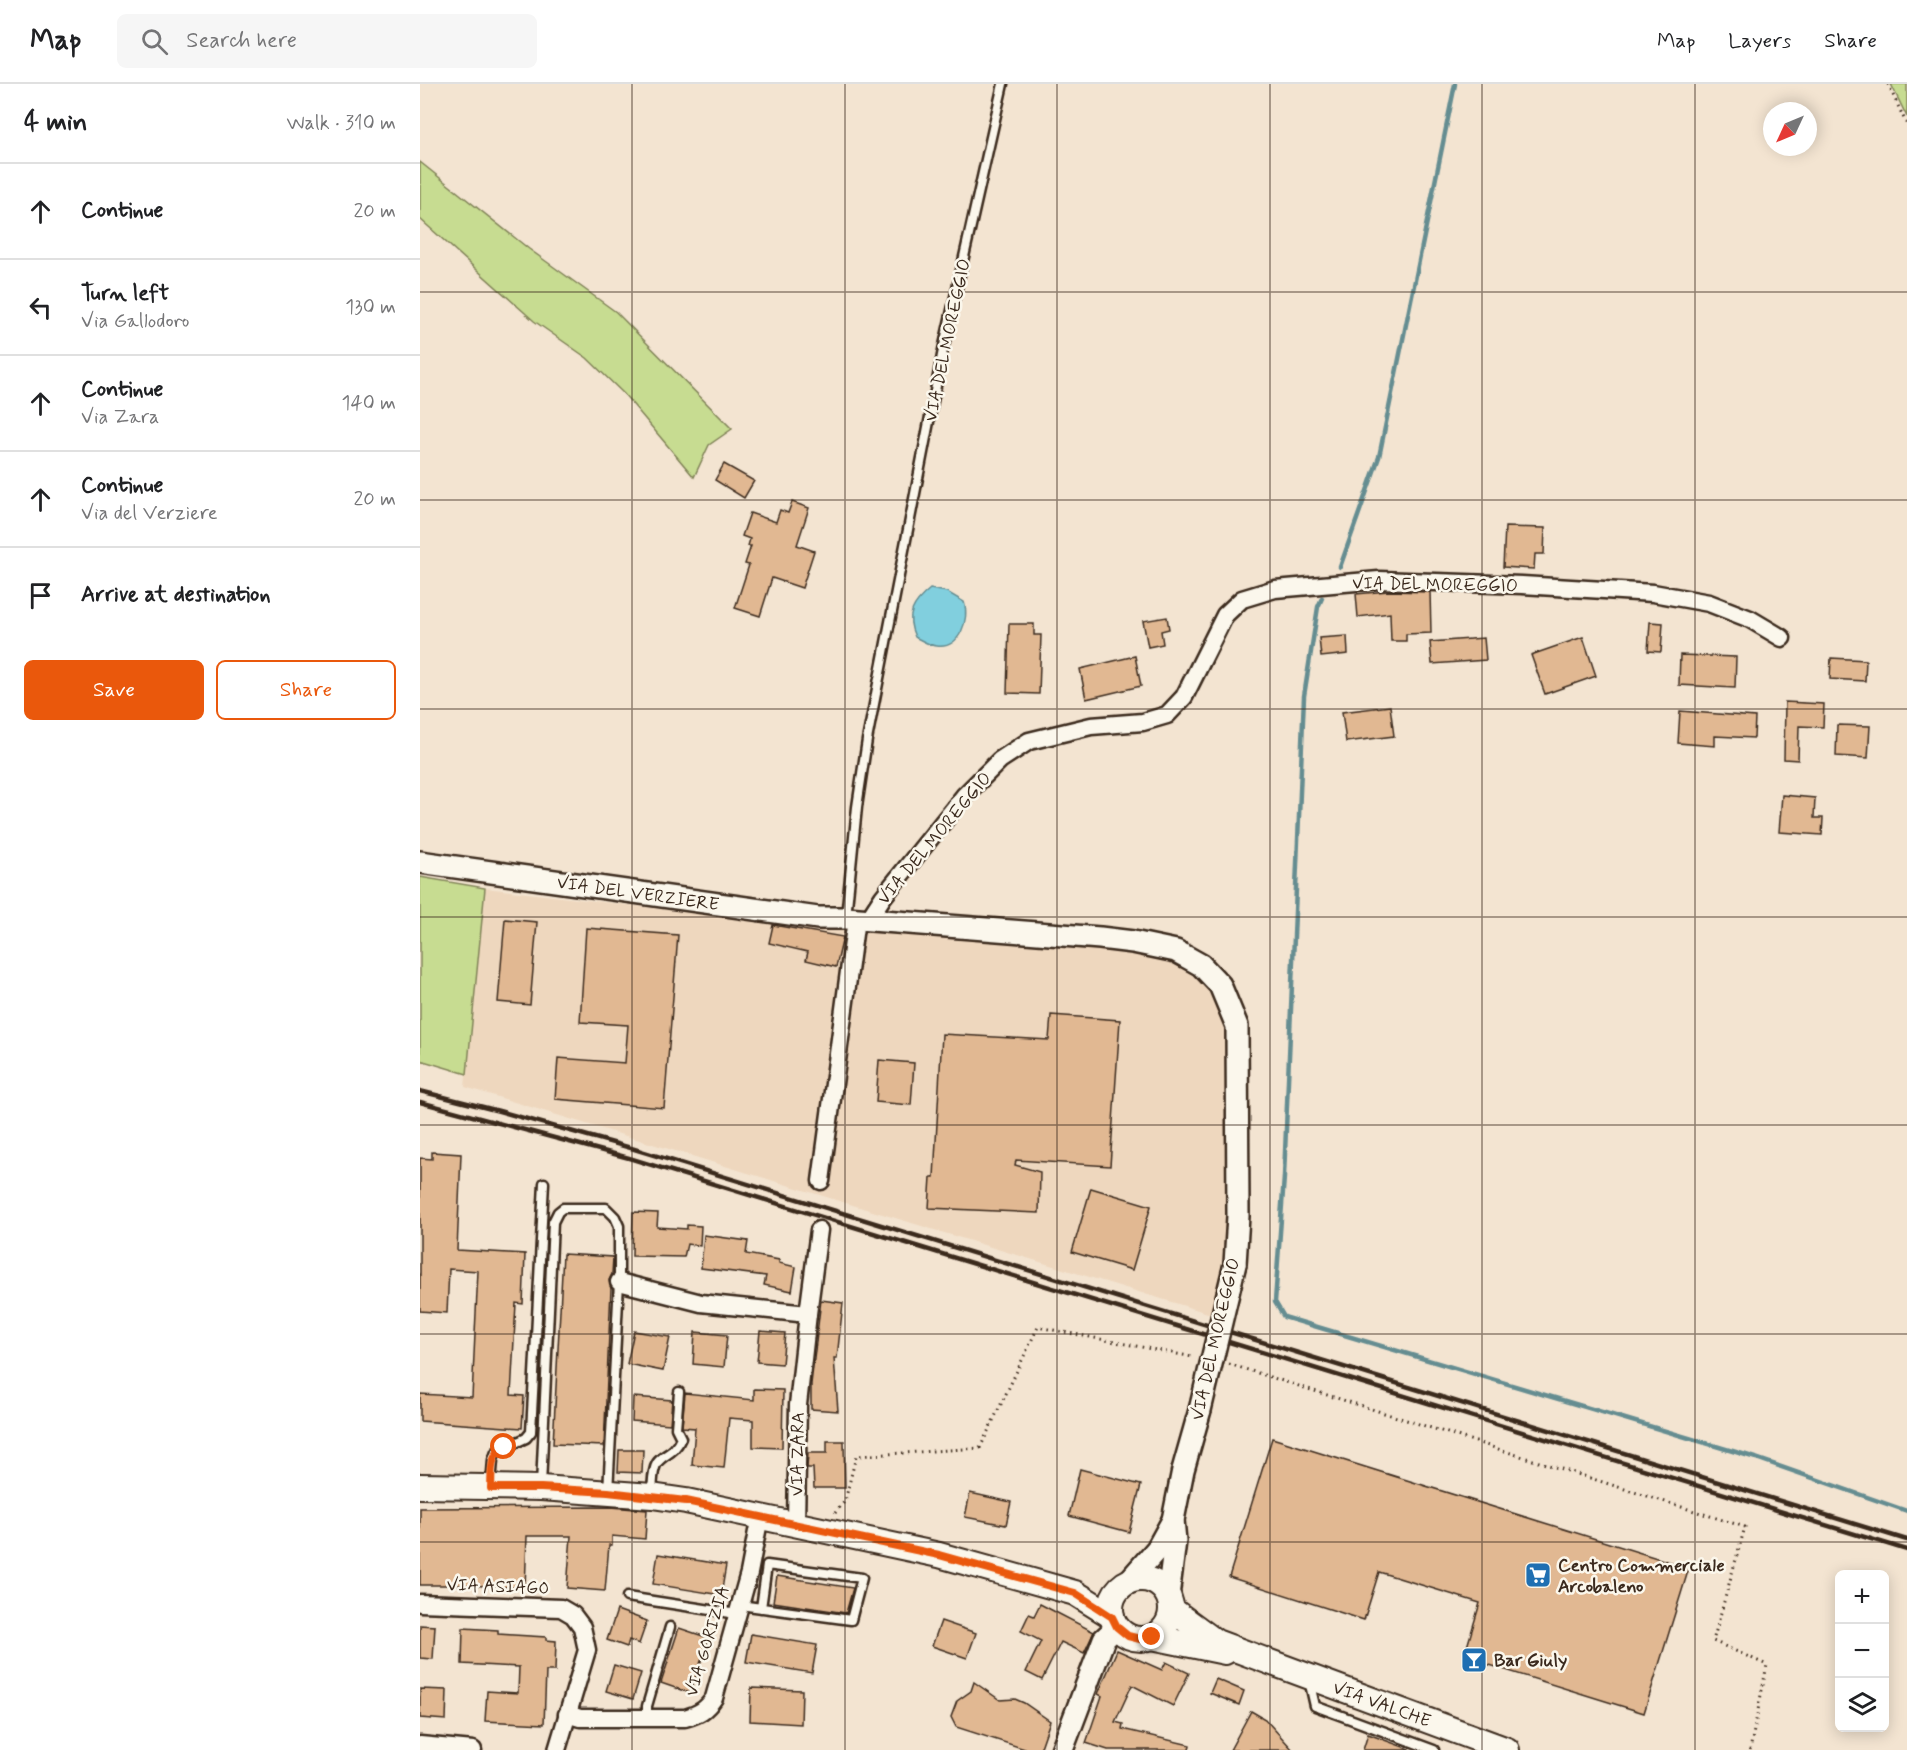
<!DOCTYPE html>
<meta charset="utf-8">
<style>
:root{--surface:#fff;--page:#f6f6f6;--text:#202124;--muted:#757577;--line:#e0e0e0;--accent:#ea580c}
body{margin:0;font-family:Mynerve,sans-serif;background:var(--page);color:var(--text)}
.controls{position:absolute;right:18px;bottom:18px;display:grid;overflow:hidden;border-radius:9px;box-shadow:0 3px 15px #0003}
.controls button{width:54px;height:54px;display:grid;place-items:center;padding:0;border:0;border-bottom:2px solid var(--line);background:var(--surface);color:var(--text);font:30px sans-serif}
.compass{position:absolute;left:1343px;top:18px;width:54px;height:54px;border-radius:50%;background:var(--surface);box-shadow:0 3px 15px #0003;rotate:226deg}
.stop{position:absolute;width:18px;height:18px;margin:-14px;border:4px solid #ea580c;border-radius:50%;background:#fff}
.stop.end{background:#ea580c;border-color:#fff;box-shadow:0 2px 6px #0008}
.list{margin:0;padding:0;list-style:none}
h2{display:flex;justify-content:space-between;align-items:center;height:78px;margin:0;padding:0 24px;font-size:26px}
h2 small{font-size:20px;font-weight:400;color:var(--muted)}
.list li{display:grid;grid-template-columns:39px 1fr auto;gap:18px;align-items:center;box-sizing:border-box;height:96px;padding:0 24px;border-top:2px solid var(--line)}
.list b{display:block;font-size:22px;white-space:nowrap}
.list p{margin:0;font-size:20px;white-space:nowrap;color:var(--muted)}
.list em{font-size:20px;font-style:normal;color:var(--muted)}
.actions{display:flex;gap:12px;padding:18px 24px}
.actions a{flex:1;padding:14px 0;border:2px solid var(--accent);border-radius:9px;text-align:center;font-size:21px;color:var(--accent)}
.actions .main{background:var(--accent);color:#fff}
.icon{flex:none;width:33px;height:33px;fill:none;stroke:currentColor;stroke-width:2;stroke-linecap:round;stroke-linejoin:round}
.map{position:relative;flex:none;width:1487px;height:1666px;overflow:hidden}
header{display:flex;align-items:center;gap:36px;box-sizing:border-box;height:84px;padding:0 30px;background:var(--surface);border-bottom:2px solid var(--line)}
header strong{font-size:28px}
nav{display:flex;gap:33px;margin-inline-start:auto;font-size:21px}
.search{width:420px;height:54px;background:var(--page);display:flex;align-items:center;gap:15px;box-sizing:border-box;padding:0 21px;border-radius:9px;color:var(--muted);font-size:22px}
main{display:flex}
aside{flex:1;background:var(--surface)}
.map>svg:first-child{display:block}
.built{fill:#eed7be}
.green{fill:#c7dc91;stroke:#818358;stroke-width:1.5}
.water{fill:#81cfde;stroke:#658d91;stroke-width:1.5}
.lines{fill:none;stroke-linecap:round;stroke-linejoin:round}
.stream{stroke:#658d91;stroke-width:4.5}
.building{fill:#e1b892;stroke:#3b2a1e;stroke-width:1.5}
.service-casing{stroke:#3b2a1e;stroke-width:13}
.minor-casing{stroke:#3b2a1e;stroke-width:21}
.tertiary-casing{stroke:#3b2a1e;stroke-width:26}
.secondary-casing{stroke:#3b2a1e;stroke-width:28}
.path{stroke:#3b2a1e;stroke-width:3;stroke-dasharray:1.5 4.5;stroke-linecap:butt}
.service{stroke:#fbf7ec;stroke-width:8}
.minor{stroke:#fbf7ec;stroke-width:16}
.tertiary{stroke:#fbf7ec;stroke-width:21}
.secondary{stroke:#fbf7ec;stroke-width:24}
.rail{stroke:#3b2a1e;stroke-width:4.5}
.tertiary-bridge-casing{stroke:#3b2a1e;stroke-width:26;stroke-linecap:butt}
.tertiary-bridge{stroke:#fbf7ec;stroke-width:21}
.route{stroke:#ea580c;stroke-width:8}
.grid{fill:none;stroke:#3b2a1e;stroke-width:1.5;stroke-opacity:0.55}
.labels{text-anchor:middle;stroke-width:5;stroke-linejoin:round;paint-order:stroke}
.street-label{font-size:18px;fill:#3b2a1e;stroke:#fbf7ec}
.poi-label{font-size:18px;font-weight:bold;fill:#3b2a1e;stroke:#fbf7ec;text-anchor:start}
</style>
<header>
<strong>Map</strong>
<div class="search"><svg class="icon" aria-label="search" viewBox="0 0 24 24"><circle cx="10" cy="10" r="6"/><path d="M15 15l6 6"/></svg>Search here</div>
<nav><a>Map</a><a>Layers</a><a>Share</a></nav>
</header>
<main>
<aside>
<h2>4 min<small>Walk · 310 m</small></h2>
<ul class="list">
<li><svg class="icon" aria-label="ahead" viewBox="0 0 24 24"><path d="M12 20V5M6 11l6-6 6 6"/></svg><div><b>Continue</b></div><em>20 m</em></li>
<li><svg class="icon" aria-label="left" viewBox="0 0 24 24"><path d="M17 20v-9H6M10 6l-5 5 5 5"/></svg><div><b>Turn left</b><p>Via Gallodoro</p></div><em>130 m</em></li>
<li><svg class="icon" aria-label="ahead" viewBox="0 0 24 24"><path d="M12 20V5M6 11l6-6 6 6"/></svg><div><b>Continue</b><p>Via Zara</p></div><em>140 m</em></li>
<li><svg class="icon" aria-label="ahead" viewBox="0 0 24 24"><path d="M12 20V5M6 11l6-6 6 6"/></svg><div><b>Continue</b><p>Via del Verziere</p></div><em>20 m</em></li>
<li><svg class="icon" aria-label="arrive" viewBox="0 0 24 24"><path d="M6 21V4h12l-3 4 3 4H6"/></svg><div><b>Arrive at destination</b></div></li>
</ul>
<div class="actions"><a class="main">Save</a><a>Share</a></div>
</aside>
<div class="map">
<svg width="1487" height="1666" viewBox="0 0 1487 1666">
<rect width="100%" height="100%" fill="#f3e4d1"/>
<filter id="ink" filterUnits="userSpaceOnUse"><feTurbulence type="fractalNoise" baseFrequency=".0167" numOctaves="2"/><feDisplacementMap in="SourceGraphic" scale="12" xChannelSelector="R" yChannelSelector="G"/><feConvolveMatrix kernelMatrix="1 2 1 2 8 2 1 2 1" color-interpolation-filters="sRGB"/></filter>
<g filter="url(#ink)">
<polygon class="built" points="65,804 422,846 651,861 730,869 767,883 794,904 806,940 809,989 806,1162 801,1196 791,1230 45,1003"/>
<g class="green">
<polygon points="1471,0 1487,0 1487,33"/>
<polygon points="0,78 109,165 196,228 312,345 289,361 274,393 204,310 167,274 114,237 0,135"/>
<polygon points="0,793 65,804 47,990 0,976"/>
</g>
<path class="water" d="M510,505L527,508L544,518C550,535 540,565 517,562C510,562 501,556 495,553C485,531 493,519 510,505Z"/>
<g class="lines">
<g class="stream">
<polyline points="920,483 959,373 1035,0"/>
<polyline points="902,514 898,523 884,612 864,1093 855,1218 864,1233 1336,1374 1487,1427"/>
</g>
</g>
<g class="building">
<polygon points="304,380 334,397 324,414 295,396"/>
<polygon points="372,418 389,424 377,461 394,467 382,504 352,494 340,532 315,524 329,481 325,480 331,462 328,462 330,455 322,452 330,429 356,438 360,426 368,429"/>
<polygon points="1085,443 1125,444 1124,470 1115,470 1114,485 1083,483"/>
<polygon points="968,507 1010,508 1011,549 986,550 986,557 971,557 970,529 938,533 936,510"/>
<polygon points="747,533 749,545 741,547 743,560 728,563 723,537"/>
<polygon points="1230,538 1243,539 1241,568 1228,567"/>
<polygon points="589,540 614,540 614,551 621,551 619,610 587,609"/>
<polygon points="927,552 928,570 901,573 899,554"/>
<polygon points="1163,553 1176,592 1125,610 1111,571"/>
<polygon points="1064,554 1066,576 1012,580 1010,558"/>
<polygon points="1260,571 1316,573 1315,604 1259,601"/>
<polygon points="715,572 721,602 666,615 660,585"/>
<polygon points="1411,574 1446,576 1445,597 1410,595"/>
<polygon points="1365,618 1404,620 1403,643 1379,642 1378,676 1364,675"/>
<polygon points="970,622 974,652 926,658 922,628"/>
<polygon points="1260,627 1335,633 1334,654 1295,652 1295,662 1258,659"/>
<polygon points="1417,641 1450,642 1448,674 1416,672"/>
<polygon points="1362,711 1395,714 1394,734 1403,734 1402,751 1359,748"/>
<polygon points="85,835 117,838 110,921 78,918"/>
<polygon points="353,841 423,853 416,883 386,876 388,868 349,859"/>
<polygon points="166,844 258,851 244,1024 135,1015 138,974 205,979 208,941 160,938"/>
<polygon points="631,931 700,936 690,1082 596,1076 595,1081 620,1088 619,1129 509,1124 511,1093 514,1093 522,950 629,956"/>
<polygon points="459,976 494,979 491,1021 456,1018"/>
<polygon points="12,1068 41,1070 37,1166 105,1170 103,1220 96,1219 91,1311 104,1312 102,1344 0,1337 0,1310 52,1313 58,1187 29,1185 27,1229 0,1227 0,1074 12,1075"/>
<polygon points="671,1104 731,1122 712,1186 652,1168"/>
<polygon points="213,1128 238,1129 237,1143 267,1145 267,1141 281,1142 280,1162 267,1160 264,1173 212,1172"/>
<polygon points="284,1151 328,1157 326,1170 359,1176 359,1179 376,1183 372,1207 344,1201 346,1192 281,1184"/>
<polygon points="143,1170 193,1173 192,1190 189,1196 191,1205 184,1362 133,1360"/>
<polygon points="401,1216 423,1219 417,1274 414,1274 418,1327 391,1325 391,1300"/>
<polygon points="214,1247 250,1253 243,1287 207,1280"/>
<polygon points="340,1247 365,1249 362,1280 337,1278"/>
<polygon points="275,1248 307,1251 304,1283 273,1280"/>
<polygon points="334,1305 363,1306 362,1364 333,1363 333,1336 309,1334 304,1384 272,1381 275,1344 262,1343 265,1309 334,1316"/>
<polygon points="213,1313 252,1316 250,1340 212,1337"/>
<polygon points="852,1354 1269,1484 1224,1629 1044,1573 1060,1519 959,1488 944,1536 809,1493"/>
<polygon points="407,1357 424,1357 425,1404 394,1404 393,1384 387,1384 388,1369 407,1369"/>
<polygon points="199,1366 223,1366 222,1389 198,1388"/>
<polygon points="660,1385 721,1401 709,1448 649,1432"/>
<polygon points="550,1409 591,1418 586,1441 545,1433"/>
<polygon points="191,1423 227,1426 225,1455 192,1452 192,1461 189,1461 185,1507 147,1504 151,1452 107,1452 105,1504 46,1501 0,1501 0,1424"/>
<polygon points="238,1470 306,1481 301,1511 233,1500"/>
<polygon points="357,1492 433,1504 426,1529 353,1518"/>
<polygon points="620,1520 674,1548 664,1569 641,1558 622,1596 606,1588 621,1557 601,1547 609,1530 614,1532"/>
<polygon points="197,1526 227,1537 219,1560 209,1556 207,1563 187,1556"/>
<polygon points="521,1537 556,1549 547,1574 512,1562"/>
<polygon points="0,1541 15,1542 13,1575 0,1574"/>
<polygon points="43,1544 78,1546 78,1550 126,1553 126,1556 136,1557 135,1587 126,1587 124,1640 65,1637 67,1607 98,1609 99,1583 42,1580"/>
<polygon points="259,1544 289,1554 270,1609 241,1599"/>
<polygon points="331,1550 397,1561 392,1589 326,1578"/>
<polygon points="697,1566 742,1586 746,1578 769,1589 753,1622 712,1601 695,1638 703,1640 702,1645 770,1661 769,1666 688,1666 666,1659 682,1612 678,1610"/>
<polygon points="194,1581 221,1589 213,1615 186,1607"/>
<polygon points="796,1595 824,1607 819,1621 790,1609"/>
<polygon points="554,1598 580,1616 595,1615 604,1619 630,1637 620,1666 608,1666 536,1643 531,1633 537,1617 551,1607"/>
<polygon points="331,1604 382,1606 381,1640 330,1637"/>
<polygon points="0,1605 27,1606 26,1636 0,1634"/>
<polygon points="831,1627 845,1635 873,1666 810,1666"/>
<polygon points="948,1650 989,1665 989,1666 943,1666"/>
</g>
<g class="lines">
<defs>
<g id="service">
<polyline points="426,833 437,723 447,656 523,266 583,0"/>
<polyline points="71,1400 73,1376 76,1368 106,1354 111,1348 124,1099"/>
<polyline points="121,1402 133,1138 138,1128 143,1124 186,1124 195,1133 199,1142 199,1198 188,1408"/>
<path d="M232,1409C233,1399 232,1387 237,1379C244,1369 254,1371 261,1354L256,1344L259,1308"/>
<polyline points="207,1513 317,1530"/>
<polyline points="320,1521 431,1536 442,1494 347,1481 341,1524"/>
<polyline points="889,1596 895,1622 1014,1666"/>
<polyline points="227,1634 227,1622 250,1543"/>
</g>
<g id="minor">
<polyline points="448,836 463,813 544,712 580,676 609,657 671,642 723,638 747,631 764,613 805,531 822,515 855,505 959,496 1102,501 1233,509 1289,519 1330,535 1362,554"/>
<polyline points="401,1097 436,835"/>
<polyline points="199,1198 281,1219 388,1230 378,1321 376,1440"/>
<polyline points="388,1230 399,1146"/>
<polyline points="0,1519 141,1524 153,1531 162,1543 167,1566 137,1666"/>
<path d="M147,1630L160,1634H265C279,1630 286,1626 294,1614L329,1489L340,1432"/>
<polyline points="0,1661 53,1666"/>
</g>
<g id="tertiary">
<polyline points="0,778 398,834 426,834 680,854 713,858 756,867 781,881 800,901 817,942 818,1132 815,1180"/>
<polyline points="709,1497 737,1465 753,1436"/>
<polyline points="748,1512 755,1457 753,1436 763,1386 780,1326"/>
<polyline points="642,1666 684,1555 697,1543"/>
</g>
<g id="secondary">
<polyline points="0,1402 121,1404 232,1412 266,1417 519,1471 655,1509 692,1532"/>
<circle cx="721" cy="1525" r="30"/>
<polyline points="751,1525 796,1558 1087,1666"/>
<polyline points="732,1553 805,1568"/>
</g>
</defs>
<use href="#service" class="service-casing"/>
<use href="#minor" class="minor-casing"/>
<use href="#tertiary" class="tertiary-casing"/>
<use href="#secondary" class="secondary-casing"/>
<g class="path">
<polyline points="1468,0 1487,41"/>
<polyline points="809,1280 1325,1443 1293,1557 1347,1581 1330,1666"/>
<polyline points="415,1429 425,1417 436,1372 560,1364 618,1243 773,1273"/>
</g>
<use href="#service" class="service"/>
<use href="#minor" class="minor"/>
<use href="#tertiary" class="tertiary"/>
<use href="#secondary" class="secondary"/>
<g class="rail">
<polyline points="0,1007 79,1027 211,1064 1487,1456"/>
<polyline points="0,1018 209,1074 1487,1466"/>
</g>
<defs>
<polyline id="tertiary-bridge" points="780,1326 815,1180"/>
</defs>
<use href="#tertiary-bridge" class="tertiary-bridge-casing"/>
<use href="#tertiary-bridge" class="tertiary-bridge"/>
</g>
</g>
<g class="lines" filter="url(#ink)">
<path class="route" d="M84,1363C69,1373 72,1387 71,1404H121L188,1408L266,1417L519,1471L655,1509L692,1533L697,1543L708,1552L720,1555L732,1553"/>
</g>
<path class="grid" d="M212,0V1666M425,0V1666M637,0V1666M850,0V1666M1062,0V1666M1275,0V1666M0,208H1487M0,416H1487M0,625H1487M0,833H1487M0,1041H1487M0,1250H1487M0,1458H1487"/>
<defs>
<symbol id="supermarket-square" viewBox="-11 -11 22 22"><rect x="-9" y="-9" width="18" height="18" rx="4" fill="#1f6fb2" stroke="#fbf7ec"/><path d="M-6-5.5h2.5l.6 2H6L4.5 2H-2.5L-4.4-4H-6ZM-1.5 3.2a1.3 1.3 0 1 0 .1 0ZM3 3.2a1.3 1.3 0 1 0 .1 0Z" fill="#fff"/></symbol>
<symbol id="bar-square" viewBox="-11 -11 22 22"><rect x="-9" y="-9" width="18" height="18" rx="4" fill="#1f6fb2" stroke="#fbf7ec"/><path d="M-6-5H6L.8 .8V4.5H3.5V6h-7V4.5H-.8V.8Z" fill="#fff"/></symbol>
</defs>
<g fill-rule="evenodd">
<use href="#supermarket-square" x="1103" y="1476" width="30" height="30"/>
<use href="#bar-square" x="1039" y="1561" width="30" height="30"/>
</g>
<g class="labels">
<g class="street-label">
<text transform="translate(527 256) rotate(-78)" y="6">VIA DEL MOREGGIO</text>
<text transform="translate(1015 500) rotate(1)" y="6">VIA DEL MOREGGIO</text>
<text transform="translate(514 754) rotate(-50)" y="6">VIA DEL MOREGGIO</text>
<text transform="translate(218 809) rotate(8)" y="6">VIA DEL VERZIERE</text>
<text transform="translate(795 1255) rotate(-77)" y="6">VIA DEL MOREGGIO</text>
<text transform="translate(377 1370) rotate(-89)" y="6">VIA ZARA</text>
<text transform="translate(78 1502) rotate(2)" y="6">VIA ASIAGO</text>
<text transform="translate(287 1557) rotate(-73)" y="6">VIA GORIZIA</text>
<text transform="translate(962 1620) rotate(20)" y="6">VIA VALCHE</text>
</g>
<g class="poi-label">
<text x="1138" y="1487">Centro Commerciale<tspan x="1138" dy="21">Arcobaleno</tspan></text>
<text x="1074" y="1582">Bar Giuly</text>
</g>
</g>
</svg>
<div class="controls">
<button>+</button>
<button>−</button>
<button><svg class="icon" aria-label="layers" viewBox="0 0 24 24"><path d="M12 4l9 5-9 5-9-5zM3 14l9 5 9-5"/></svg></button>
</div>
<svg class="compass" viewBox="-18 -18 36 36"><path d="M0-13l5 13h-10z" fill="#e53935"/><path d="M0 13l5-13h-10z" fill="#757577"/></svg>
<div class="stop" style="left:84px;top:1363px"></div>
<div class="stop end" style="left:732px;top:1553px"></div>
</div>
</main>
